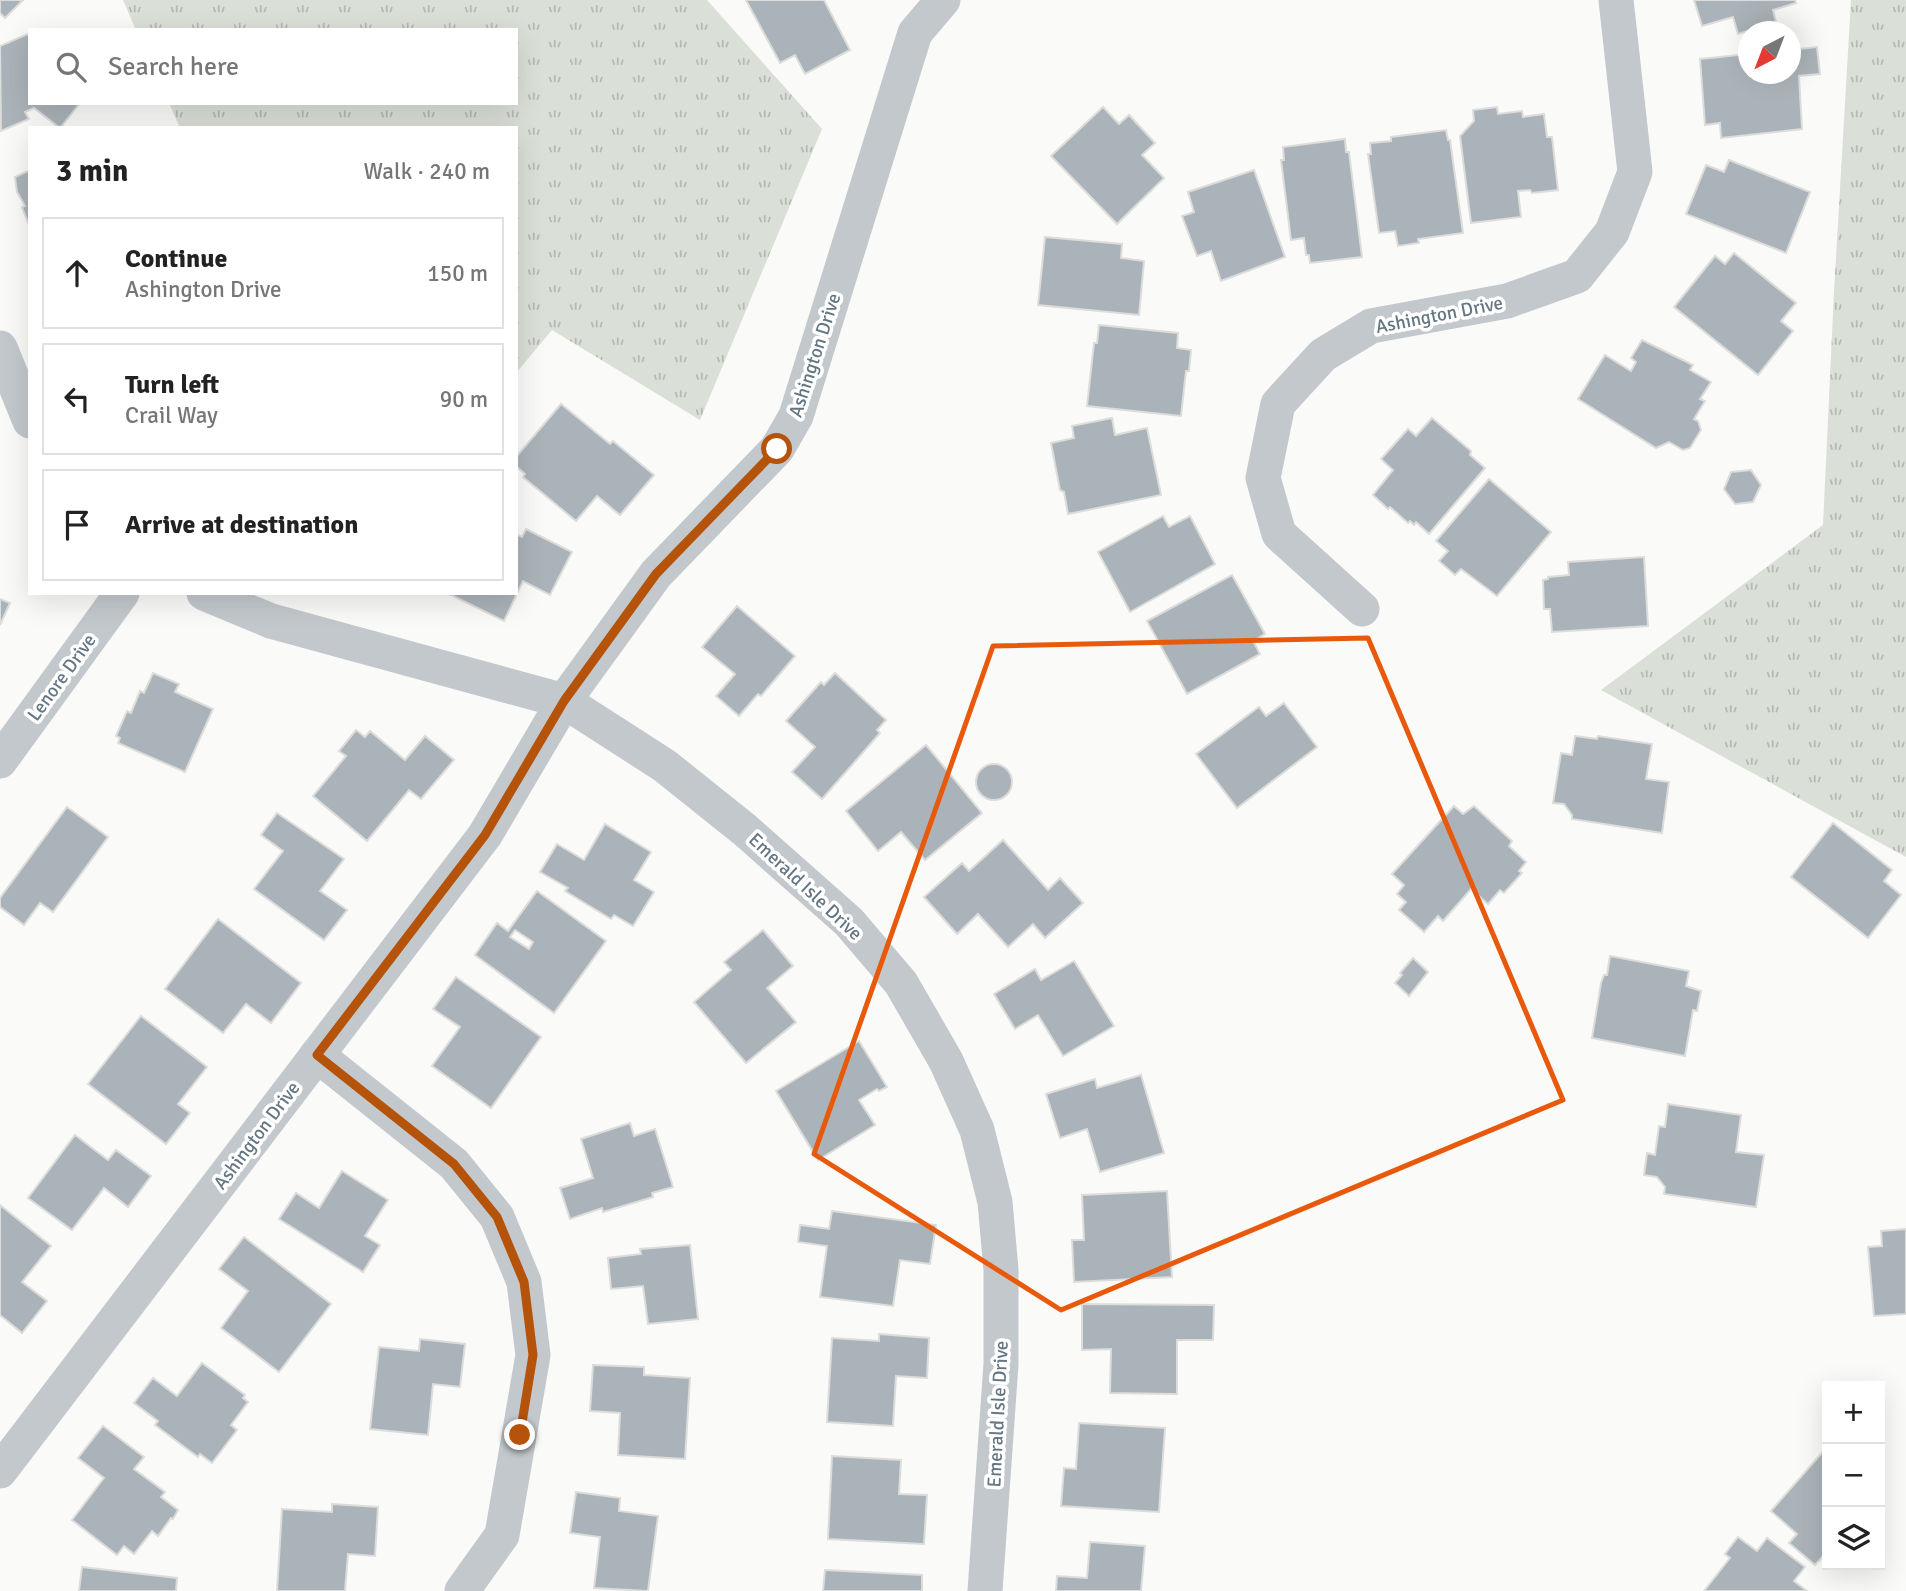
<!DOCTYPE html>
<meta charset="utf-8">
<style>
:root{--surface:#fff;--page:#f6f6f6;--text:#222;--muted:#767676;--line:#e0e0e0}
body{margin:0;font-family:Signika,sans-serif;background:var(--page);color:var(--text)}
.controls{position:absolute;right:21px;bottom:21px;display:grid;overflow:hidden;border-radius:0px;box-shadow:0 7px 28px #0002}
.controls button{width:63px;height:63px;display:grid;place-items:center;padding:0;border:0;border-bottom:2px solid var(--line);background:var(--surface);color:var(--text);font:35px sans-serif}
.compass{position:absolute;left:1738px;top:21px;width:63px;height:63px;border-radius:50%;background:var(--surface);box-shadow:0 7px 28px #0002;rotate:222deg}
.stop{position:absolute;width:21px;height:21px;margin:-16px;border:5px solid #b45309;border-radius:50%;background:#fff}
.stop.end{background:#b45309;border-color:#fff;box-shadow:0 2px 7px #0008}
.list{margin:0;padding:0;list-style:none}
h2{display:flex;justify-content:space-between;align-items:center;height:91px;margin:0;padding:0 28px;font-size:30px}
h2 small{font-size:23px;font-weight:400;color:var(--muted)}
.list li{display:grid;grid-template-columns:46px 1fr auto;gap:21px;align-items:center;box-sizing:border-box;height:112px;margin:0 14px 14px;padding:0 14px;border:2px solid var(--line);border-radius:0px}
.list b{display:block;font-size:26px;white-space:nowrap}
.list p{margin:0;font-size:23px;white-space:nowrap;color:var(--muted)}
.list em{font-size:23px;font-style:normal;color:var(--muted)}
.icon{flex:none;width:38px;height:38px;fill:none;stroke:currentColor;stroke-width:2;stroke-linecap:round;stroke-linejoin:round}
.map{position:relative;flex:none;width:1906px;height:1591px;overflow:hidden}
.search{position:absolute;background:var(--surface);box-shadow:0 7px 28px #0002;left:28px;top:28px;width:490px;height:77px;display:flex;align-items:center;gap:18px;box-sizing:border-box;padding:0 24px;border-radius:0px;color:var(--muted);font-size:26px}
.panel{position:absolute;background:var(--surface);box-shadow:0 7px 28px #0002;left:28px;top:126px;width:490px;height:469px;border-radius:0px}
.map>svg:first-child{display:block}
.grass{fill:url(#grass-tufts)}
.building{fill:#aab3b9;stroke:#dcdcda;stroke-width:2;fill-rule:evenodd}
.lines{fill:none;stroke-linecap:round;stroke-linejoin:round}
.minor{stroke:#c3c8cc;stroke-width:35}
.route{stroke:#b45309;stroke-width:9}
.marked{fill:none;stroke:#e8590c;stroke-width:5;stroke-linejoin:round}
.labels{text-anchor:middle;stroke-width:7;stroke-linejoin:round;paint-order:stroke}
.street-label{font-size:19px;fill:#657683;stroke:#fff}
</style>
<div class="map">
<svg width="1906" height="1591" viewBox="0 0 1906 1591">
<defs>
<pattern id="grass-tufts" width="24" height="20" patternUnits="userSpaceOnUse" patternTransform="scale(1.75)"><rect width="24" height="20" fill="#dadfd7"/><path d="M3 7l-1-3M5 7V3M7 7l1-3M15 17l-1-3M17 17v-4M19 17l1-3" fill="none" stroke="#b4b9b4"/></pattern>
</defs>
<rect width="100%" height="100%" fill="#fafaf8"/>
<g class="grass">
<polygon points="123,0 707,0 822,129 700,420 552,330 516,373 516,128 180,128 169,103 516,103 516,30 136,30"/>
<polygon points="1851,0 1906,0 1906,857 1601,690 1823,525 1834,292"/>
</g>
<g class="building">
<polygon points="0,0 23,0 5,18 0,13"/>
<polygon points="746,0 824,0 850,50 805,74 795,55 780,63"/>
<polygon points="1694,0 1795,0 1796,3 1773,10 1776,22 1738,34 1733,17 1702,26"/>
<polygon points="30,33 30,103 80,103 60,128 34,108 25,112 29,119 1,131 0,46"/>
<polygon points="1817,47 1820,74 1799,76 1802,129 1721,138 1720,123 1705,125 1700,59 1748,54 1748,74 1790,74 1790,50"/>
<polygon points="1103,107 1119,124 1129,115 1155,143 1142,155 1164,178 1117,224 1051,156"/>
<polygon points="1497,107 1498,114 1522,111 1523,117 1544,114 1547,137 1552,137 1558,190 1532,193 1530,190 1518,191 1521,217 1471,223 1460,136 1474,121 1473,110"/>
<polygon points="1446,130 1448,140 1450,140 1463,233 1418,239 1419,243 1398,246 1395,231 1379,233 1368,154 1371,154 1370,143 1391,141 1391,137"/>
<polygon points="1345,139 1346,152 1349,152 1362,257 1310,263 1309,255 1306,255 1304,238 1291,240 1281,160 1284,160 1283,147"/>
<polygon points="1729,160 1810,192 1786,253 1686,214 1706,165 1724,172"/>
<polygon points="30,170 30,228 22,207 25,206 17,192 15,177"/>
<polygon points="1254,170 1285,257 1221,281 1211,251 1197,256 1182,216 1194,212 1188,192"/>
<polygon points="1045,237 1122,244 1121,258 1144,261 1139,315 1038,305"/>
<polygon points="1734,253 1796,303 1781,321 1793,331 1758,375 1674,307 1715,256 1725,264"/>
<polygon points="1099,325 1178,333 1177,348 1191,350 1189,371 1186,371 1181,416 1087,406 1094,343 1097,343"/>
<polygon points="1642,340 1693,365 1690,370 1711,382 1700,399 1705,401 1694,419 1698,421 1701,430 1690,448 1683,450 1669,442 1656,448 1578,399 1605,355 1631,371 1636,362 1631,358"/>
<polygon points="561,404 610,444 613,441 654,475 620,515 597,496 576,521 523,477 525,474 516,466 516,457"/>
<polygon points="1112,418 1115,435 1147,428 1161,495 1068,514 1064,492 1060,490 1051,443 1074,438 1072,426"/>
<polygon points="1432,418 1471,451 1470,455 1485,468 1429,534 1416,522 1414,525 1410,521 1408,523 1390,507 1388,509 1373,495 1393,470 1381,459 1408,429 1416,436"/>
<polygon points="1751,470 1761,485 1753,502 1735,504 1724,489 1731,472"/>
<polygon points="1489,479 1551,532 1497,596 1461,569 1455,575 1439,561 1448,551 1436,541"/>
<polygon points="1163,516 1169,527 1190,516 1215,564 1130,612 1098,552"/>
<polygon points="526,529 572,552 550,595 523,581 504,621 447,593 516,593 516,534 522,537"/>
<polygon points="1644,557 1648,626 1552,632 1550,609 1544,609 1543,580 1548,579 1548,577 1569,575 1568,562"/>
<polygon points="1232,575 1265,634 1253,641 1260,654 1187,694 1147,621"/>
<polygon points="0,599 10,603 0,625"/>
<polygon points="737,606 795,656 761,696 758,694 739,716 716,696 735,674 702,647"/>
<polygon points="153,673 179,684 175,692 213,709 185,772 118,743 120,738 116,736 127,711 131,713 140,691 144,693"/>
<polygon points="835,673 886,720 877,730 880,733 822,799 792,772 815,747 786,721 821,682 824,685"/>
<polygon points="1284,703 1317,747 1237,808 1196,754 1259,707 1266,716"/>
<polygon points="356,730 365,737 370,731 405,760 425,736 454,760 421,799 409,790 367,841 313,796 346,756 339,751"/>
<polygon points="1575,736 1597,739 1598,736 1652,744 1646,779 1669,782 1662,833 1572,819 1572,815 1564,804 1553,803 1561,753 1572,755"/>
<polygon points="926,745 982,813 925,860 901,832 878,851 846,811"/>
<circle cx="994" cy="782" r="18"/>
<polygon points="1454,806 1463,814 1474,806 1512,841 1509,846 1526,862 1519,871 1522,873 1504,893 1500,890 1488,904 1471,889 1443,921 1438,916 1424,932 1399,910 1406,902 1397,894 1404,885 1392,874"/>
<polygon points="67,807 108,837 53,912 40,903 24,925 0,907 0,898"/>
<polygon points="277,813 344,859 320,891 347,910 324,940 254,889 283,851 261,835"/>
<polygon points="1833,823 1892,870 1884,881 1901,895 1868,938 1791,877"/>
<polygon points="605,824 651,852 634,880 654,892 633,926 614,915 611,919 565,891 568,888 540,872 557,844 584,860"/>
<polygon points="1003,840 1048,890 1060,878 1083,903 1045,938 1033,924 1008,947 978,914 957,934 924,897 962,863 969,871"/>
<path d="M537,891L606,941L554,1013L475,955L497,923L508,931ZM515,930L533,942L529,949L510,937Z"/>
<polygon points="218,919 301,983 271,1023 246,1004 223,1033 165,989"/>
<polygon points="763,930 793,966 767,988 796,1022 746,1063 694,1002 731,970 724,962"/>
<polygon points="1610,956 1689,971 1686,986 1701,991 1697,1011 1693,1010 1685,1056 1592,1038 1601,983 1604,975 1607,975"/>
<polygon points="1413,958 1428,972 1409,996 1395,983 1402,975 1400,973"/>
<polygon points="1074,961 1114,1026 1063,1056 1038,1015 1015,1029 994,994 1035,969 1041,980"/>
<polygon points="456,977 541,1037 491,1108 432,1066 460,1027 433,1009"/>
<polygon points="141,1016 207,1067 178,1104 190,1113 166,1144 88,1084"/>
<polygon points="859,1041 887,1087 879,1091 877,1089 859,1100 875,1125 818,1160 776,1091"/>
<polygon points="1141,1075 1164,1153 1100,1172 1087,1129 1060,1138 1046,1094 1095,1079 1097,1088"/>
<polygon points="1668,1104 1741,1115 1736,1152 1764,1155 1756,1207 1664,1194 1665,1187 1657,1177 1644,1175 1647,1153 1655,1155 1659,1126 1665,1127"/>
<polygon points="630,1123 634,1136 655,1129 673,1187 652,1193 653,1197 603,1212 602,1208 570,1219 560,1188 593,1178 581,1139"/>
<polygon points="75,1135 108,1160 116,1150 151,1176 128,1207 104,1188 72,1230 28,1198"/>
<polygon points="342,1171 388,1200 365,1236 380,1245 363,1272 279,1219 296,1193 319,1208"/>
<polygon points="1167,1191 1172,1277 1074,1282 1072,1240 1084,1240 1082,1195"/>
<polygon points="0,1205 51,1246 22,1282 47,1301 22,1333 0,1315"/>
<polygon points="832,1211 936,1225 930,1264 900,1260 893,1306 820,1297 827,1246 798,1242 800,1225 829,1229"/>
<polygon points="1906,1229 1906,1314 1874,1316 1868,1247 1882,1246 1881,1231"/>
<polygon points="244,1237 331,1304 279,1372 221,1328 248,1291 219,1269"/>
<polygon points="690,1245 698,1319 648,1324 643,1286 611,1289 608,1258 641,1254 640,1249"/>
<polygon points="1082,1304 1214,1305 1213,1340 1177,1340 1177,1394 1110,1393 1111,1349 1082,1350"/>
<polygon points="879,1334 929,1338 927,1378 896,1376 893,1426 827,1422 832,1338 879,1341"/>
<polygon points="420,1339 465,1344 460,1387 433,1384 428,1435 370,1429 379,1347 419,1351"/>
<polygon points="202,1363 245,1395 243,1398 248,1402 231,1425 237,1430 212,1463 200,1454 198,1457 155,1425 158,1421 134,1403 153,1378 177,1396"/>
<polygon points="593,1365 644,1367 644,1375 690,1378 685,1459 618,1455 620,1413 590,1411"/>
<polygon points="1079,1423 1165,1428 1159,1512 1061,1506 1064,1468 1076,1469"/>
<polygon points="103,1426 144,1457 134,1469 165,1492 161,1497 178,1510 173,1519 171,1518 158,1536 152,1531 134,1554 124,1546 117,1555 72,1520 104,1478 78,1458"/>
<polygon points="1827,1447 1827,1552 1815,1565 1789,1543 1797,1534 1771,1511"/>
<polygon points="832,1456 901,1460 899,1494 927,1495 924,1544 828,1539"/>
<polygon points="576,1492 620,1498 619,1511 658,1516 648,1591 594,1588 600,1537 570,1533"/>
<polygon points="332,1504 378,1507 375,1556 348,1554 345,1591 277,1591 282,1509 332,1512"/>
<polygon points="1738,1537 1757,1551 1767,1538 1805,1567 1794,1581 1807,1591 1704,1591 1730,1558 1725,1554"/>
<polygon points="1090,1542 1145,1546 1141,1591 1056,1591 1057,1576 1087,1578"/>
<polygon points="82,1567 177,1578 176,1591 79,1591"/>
<polygon points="825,1570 922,1575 922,1591 823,1591"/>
</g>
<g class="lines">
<g class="minor">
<polyline points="0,348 30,421"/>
<polyline points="204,593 271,621 564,701 665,766 745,830 849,922 901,983 946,1061 977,1130 995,1202 1001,1270 1001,1364 985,1591"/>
<polyline points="1362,609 1279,534 1263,478 1278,404 1323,355 1371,326 1507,301 1577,276 1612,232 1635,172 1616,0"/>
<polyline points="0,761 122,593"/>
<polyline points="317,1055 454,1164 497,1217 524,1282 533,1355 502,1535 462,1591"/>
<polyline points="0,1471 485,835 564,701 656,574 777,449 796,416 915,33 943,0"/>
</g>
</g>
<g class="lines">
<polyline class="route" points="520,1435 533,1355 524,1282 497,1217 454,1164 317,1055 485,835 564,701 656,574 777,449"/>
</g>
<path class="marked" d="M1368,638L1563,1100L1061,1310L814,1154L993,646Z"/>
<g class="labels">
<g class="street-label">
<text transform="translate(1439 314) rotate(-11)" y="7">Ashington Drive</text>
<text transform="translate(814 355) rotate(-72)" y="7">Ashington Drive</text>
<text transform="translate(61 677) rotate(-54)" y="7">Lenore Drive</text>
<text transform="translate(806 886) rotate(43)" y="7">Emerald Isle Drive</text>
<text transform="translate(256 1135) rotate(-53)" y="7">Ashington Drive</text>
<text transform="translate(997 1414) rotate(-87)" y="7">Emerald Isle Drive</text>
</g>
</g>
</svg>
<div class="controls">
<button>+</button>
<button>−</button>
<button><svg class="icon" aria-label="layers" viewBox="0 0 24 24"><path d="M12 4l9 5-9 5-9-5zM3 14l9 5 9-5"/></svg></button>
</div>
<svg class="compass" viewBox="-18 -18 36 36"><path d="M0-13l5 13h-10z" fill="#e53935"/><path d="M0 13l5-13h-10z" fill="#767676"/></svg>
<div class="stop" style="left:777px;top:449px"></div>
<div class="stop end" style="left:520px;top:1435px"></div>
<div class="search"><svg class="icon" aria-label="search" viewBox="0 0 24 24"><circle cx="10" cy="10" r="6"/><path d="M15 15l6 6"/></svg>Search here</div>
<section class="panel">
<h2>3 min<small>Walk · 240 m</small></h2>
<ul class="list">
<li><svg class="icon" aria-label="ahead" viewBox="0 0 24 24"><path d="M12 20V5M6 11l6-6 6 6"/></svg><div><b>Continue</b><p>Ashington Drive</p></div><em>150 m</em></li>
<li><svg class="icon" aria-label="left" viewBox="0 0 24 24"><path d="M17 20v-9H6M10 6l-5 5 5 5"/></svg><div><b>Turn left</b><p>Crail Way</p></div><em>90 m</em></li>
<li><svg class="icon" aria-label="arrive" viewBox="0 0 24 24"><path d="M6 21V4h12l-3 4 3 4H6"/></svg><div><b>Arrive at destination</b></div></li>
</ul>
</section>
</div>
